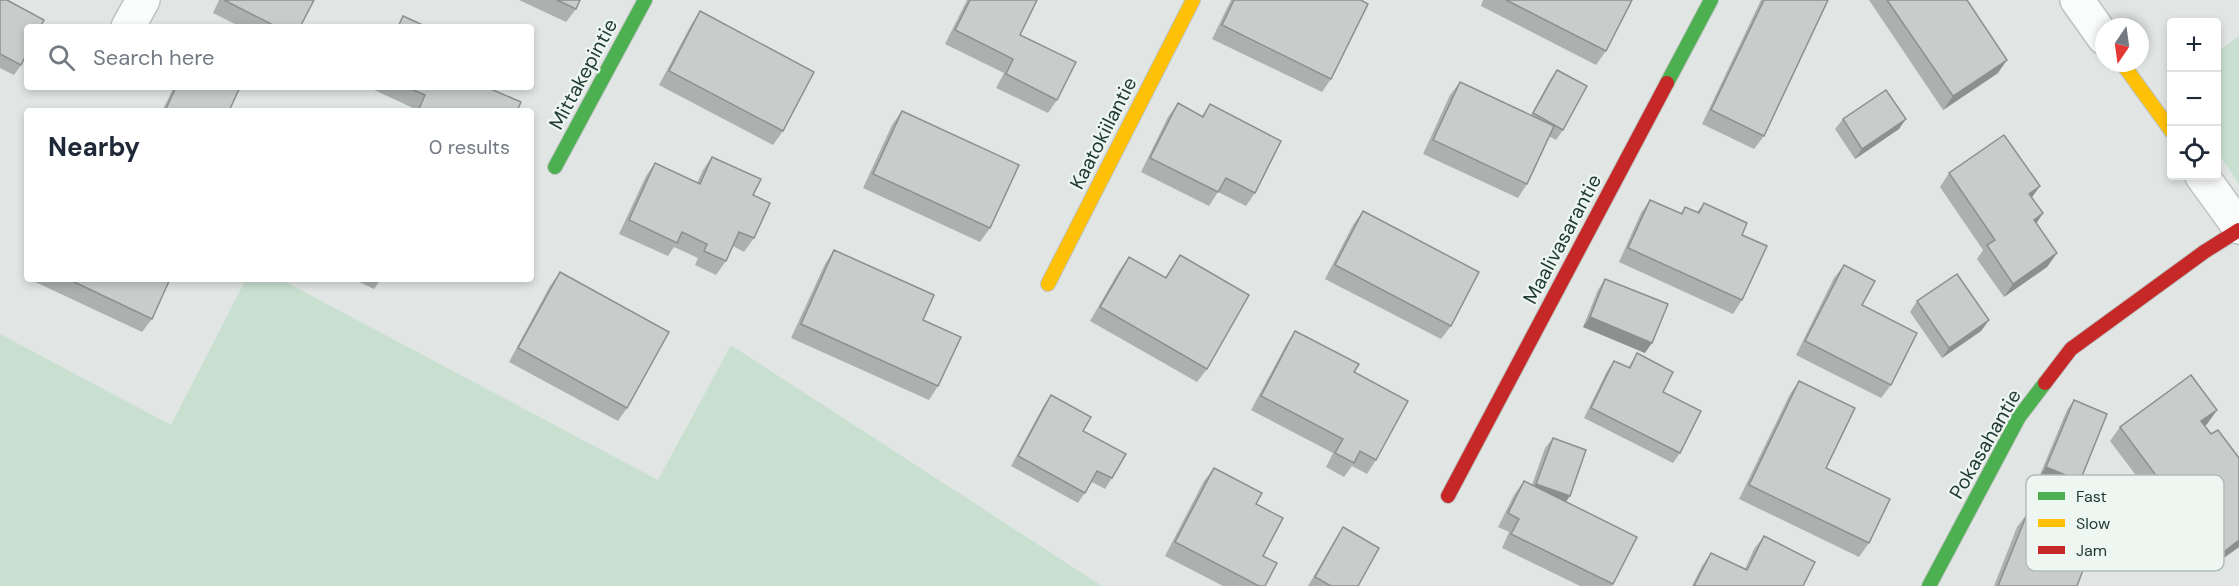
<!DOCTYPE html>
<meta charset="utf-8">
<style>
:root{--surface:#fff;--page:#f2f2f3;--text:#1f2937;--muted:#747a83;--line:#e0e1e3}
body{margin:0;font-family:"DM Sans",sans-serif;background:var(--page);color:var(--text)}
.controls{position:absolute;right:18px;top:18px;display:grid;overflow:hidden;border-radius:6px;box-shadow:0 3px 9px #0003}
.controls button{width:54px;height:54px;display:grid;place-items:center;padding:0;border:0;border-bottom:2px solid var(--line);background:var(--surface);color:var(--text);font:30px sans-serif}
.compass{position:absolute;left:2095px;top:18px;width:54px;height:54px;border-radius:50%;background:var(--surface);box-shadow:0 3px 9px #0003;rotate:193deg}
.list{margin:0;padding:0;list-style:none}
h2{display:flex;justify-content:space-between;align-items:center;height:78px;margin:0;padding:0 24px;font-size:26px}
h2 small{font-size:20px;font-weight:400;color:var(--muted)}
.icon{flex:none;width:33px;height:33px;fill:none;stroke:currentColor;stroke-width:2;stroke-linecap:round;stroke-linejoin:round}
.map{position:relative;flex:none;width:2239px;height:586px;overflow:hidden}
.search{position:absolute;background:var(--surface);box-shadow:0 3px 9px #0003;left:24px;top:24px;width:510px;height:66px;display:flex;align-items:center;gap:15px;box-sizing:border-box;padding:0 21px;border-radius:6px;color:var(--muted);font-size:22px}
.panel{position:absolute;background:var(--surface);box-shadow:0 3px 9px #0003;left:24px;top:108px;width:510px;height:174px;border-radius:6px}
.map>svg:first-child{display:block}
.green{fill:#c9e0d1}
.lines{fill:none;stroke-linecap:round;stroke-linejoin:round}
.street-casing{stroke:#bec3c1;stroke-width:36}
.fast-casing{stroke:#bdc4c1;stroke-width:16}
.slow-casing{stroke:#bdc4c1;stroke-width:16}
.jam-casing{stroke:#bdc4c1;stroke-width:16}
.street{stroke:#fafbfb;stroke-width:33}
.fast{stroke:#4caf50;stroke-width:14}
.slow{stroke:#ffc107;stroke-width:14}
.jam{stroke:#c62828;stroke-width:14}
.wall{fill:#acb0af}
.shaded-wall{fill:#8c908e}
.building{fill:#c8cdcb;stroke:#8c908e;stroke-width:1.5}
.labels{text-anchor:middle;stroke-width:4.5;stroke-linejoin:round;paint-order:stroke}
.street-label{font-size:20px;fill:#1f3933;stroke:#eef6f2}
.key{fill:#eef6f2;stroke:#b0bdb9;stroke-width:1.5}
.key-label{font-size:16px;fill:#1f3933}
</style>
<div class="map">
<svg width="2239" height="586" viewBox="0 0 2239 586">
<rect width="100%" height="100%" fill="#e1e6e4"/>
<g class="green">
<polygon points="2239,36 2239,184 2217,151 2217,52"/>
<polygon points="246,279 280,279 658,480 731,345 1102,586 0,586 0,334 171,425"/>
</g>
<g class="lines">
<defs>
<g id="street">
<polyline points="2077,0 2104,38"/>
<polyline points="128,27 143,0"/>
<polyline points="2202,176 2239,227"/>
</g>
<g id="fast">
<polyline points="1667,83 1711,0"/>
<polyline points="555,167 645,0"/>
<polyline points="1929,586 2019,417 2045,383"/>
</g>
<g id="slow">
<polyline points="2122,63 2172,132"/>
<polyline points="1048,284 1193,0"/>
</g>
<g id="jam">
<polyline points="2045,383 2071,349 2204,252 2239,230"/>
<polyline points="1448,496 1667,83"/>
</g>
</defs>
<use href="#street" class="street-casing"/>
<use href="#fast" class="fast-casing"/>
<use href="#slow" class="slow-casing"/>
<use href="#jam" class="jam-casing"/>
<use href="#street" class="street"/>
<use href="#fast" class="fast"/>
<use href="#slow" class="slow"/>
<use href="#jam" class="jam"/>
</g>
<g class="wall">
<polygon points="0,0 21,65 14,75 0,68"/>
<polygon points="219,0 314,0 300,27 241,27 213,13"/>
<polygon points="519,0 580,0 576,9 566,22"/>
<polygon points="967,0 1037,0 1020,35 1057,100 1048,113 996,88 1004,73 945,44"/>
<polygon points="1231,0 1361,0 1331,79 1322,92 1212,39"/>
<polygon points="1483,0 1632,0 1606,51 1596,65 1481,6"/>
<polygon points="1761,0 1828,0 1764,136 1754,149 1702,124"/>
<polygon points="1869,0 1967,0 1998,73 1943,110"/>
<polygon points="700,11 783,131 773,145 659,85 691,25"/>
<polygon points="1557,70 1563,130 1556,140 1549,136 1527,184 1518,198 1423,154 1450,95 1460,82 1531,115 1550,80"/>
<polygon points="174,87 240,87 229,111 162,111"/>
<polygon points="368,87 486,87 517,111 414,111 415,109"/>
<polygon points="1178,103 1202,116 1210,104 1255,193 1246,206 1218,192 1209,206 1141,172 1168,117"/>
<polygon points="902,111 990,228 980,242 863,188 892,125"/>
<polygon points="1843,119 1899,129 1855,159 1835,129"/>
<polygon points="712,157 753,195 754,238 744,252 733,246 726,261 716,275 695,265 698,258 674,247 668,256 619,234 646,176 655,163 697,183 703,170"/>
<polygon points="1949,173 2040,186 2032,197 2043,213 2036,224 2057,253 2047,267 2004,297 1977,259 1983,250 1940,187"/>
<polygon points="1650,200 1681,213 1685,207 1697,212 1704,203 1742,235 1742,300 1733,314 1619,262 1641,213"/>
<polygon points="1363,211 1451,326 1441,339 1325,279 1353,225"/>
<polygon points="834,250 923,320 938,386 929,400 791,338 825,264"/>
<polygon points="1180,255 1207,369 1197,382 1090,321 1119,271 1129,257 1165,278"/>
<polygon points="1844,265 1891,385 1881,398 1796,355 1834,278"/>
<polygon points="560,272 627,408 618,421 509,362 550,286"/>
<polygon points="32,279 170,279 152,319 142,332 31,280"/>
<polygon points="353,279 381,279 374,289"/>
<polygon points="1605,279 1645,353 1583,327 1598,290"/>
<polygon points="1917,301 1989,320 1981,331 1942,358 1910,312"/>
<polygon points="1295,331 1354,372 1376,460 1367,474 1352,466 1344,477 1326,467 1333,453 1251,410 1286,345"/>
<polygon points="1637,353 1663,392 1680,453 1673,463 1584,418 1607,371 1614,361 1628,368"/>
<polygon points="1799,381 1826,468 1869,543 1859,557 1739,499 1790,394"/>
<polygon points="1051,395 1083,431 1112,478 1105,489 1092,482 1078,503 1011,466 1044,405"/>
<polygon points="2074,400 2080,481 2073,491 2039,477 2067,410"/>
<polygon points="2217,410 2207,424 2205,426 2211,434 2239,458 2239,547 2211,567 2199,549 2182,561 2160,532 2169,519 2110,441 2120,427"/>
<polygon points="1553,438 1566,502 1613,584 1612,586 1580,586 1502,548 1509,532 1498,527 1514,495 1524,481 1532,485 1545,448"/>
<polygon points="1214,468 1256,504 1265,586 1223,586 1165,556 1204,481"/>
<polygon points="2027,514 2077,586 1994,586 2017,527"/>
<polygon points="1343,527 1358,586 1308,586 1336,538"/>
<polygon points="1764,536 1803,586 1692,586 1702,566 1711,553 1745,569 1754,549"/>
</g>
<g class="shaded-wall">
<polygon points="2007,60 1998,73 1943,110 1953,96"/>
<polygon points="1906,119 1899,129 1855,159 1862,149"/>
<polygon points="2040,186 2030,200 2029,194"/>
<polygon points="2043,213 2034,227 2034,220"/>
<polygon points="2057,253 2047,267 2004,297 2013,284"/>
<polygon points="1590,317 1652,343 1645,353 1583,327"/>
<polygon points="1989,320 1981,331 1942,358 1949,348"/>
<polygon points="2217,410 2207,424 2192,435 2201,421"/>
<polygon points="2046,467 2080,481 2073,491 2039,477"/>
<polygon points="1536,484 1570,496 1563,506 1529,494"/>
<polygon points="2208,535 2199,549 2182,561 2191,548"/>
<polygon points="2239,540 2239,547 2211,567 2221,554"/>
</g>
<g class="building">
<polygon points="0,0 7,0 44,20 40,27 27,27 27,53 21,65 0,54"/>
<polygon points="224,0 314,0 300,27 277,27"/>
<polygon points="557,0 580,0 576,9"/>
<polygon points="970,0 1037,0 1020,35 1076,62 1057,100 1006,74 1013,59 955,30"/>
<polygon points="1234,0 1361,0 1368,4 1331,79 1222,25"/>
<polygon points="1506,0 1632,0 1606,51"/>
<polygon points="1764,0 1828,0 1764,136 1711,110"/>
<polygon points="1887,0 1967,0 2007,60 1953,96"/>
<polygon points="700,11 814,72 783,131 669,71"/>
<polygon points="403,16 427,27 398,27"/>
<polygon points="1557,70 1587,86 1563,130 1533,113"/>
<polygon points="1460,82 1554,126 1527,184 1433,140"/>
<polygon points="176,87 240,87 229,111 165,111"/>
<polygon points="406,87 486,87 521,102 517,111 418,111 425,95"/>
<polygon points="1886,90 1906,119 1862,149 1843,119"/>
<polygon points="1178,103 1203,117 1210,104 1281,141 1255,193 1226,178 1218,192 1150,158"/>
<polygon points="902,111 1019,165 990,228 873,174"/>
<polygon points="2004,135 2040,186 2029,194 2043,213 2034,220 2057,253 2013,284 1987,245 1995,240 1949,173"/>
<polygon points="712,157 761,179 753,195 770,203 754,238 739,232 726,261 704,251 707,244 682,232 677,243 629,220 655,163 700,184"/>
<polygon points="1650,200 1682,214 1685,207 1699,213 1704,203 1747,223 1742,235 1767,246 1742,300 1628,248"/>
<polygon points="1363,211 1479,272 1451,326 1335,265"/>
<polygon points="834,250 934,295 923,320 961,337 938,386 801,324"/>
<polygon points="1180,255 1249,295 1207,369 1100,307 1129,257 1166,278"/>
<polygon points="1844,265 1875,281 1862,305 1917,333 1891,385 1805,341"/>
<polygon points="560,272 669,332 627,408 518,348"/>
<polygon points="1957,274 1989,320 1949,348 1917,301"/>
<polygon points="68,279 170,279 152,319"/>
<polygon points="1605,279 1668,304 1652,343 1590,317"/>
<polygon points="1295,331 1359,364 1354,372 1408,401 1376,460 1360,451 1354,463 1335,453 1343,439 1261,396"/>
<polygon points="1637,353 1673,372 1663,392 1701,411 1680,453 1591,408 1614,361 1630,368"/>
<polygon points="2191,375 2217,410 2201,421 2211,434 2218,430 2239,458 2239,540 2221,554 2208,535 2191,548 2169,518 2181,509 2120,427"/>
<polygon points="1799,381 1855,408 1826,468 1890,499 1869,543 1749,485"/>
<polygon points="1051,395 1091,417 1083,431 1126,454 1112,478 1097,471 1085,493 1018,456"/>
<polygon points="2074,400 2107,414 2080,481 2046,467"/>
<polygon points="1553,438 1586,450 1570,496 1536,484"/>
<polygon points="1214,468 1262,493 1256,504 1283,518 1263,556 1277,563 1265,586 1259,586 1175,542"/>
<polygon points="1524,481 1637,537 1613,584 1511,534 1519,519 1508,513"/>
<polygon points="2027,514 2094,541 2077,586 1998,586"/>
<polygon points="1343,527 1379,548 1358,586 1331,586 1315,577"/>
<polygon points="1764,536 1815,562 1803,586 1694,586 1711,553 1747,570"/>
</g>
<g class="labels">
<g class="street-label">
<text transform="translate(583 74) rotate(-62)" y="7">Mittakepintie</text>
<text transform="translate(1103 133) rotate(-63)" y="7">Kaatokiilantie</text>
<text transform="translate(1562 239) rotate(-62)" y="7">Maalivasarantie</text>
<text transform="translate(1985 444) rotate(-60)" y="7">Pokasahantie</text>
</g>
</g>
<rect x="2026" y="475" width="198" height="96" rx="9" class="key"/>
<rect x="2038" y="492" width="27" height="8" fill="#4caf50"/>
<rect x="2038" y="519" width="27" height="8" fill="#ffc107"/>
<rect x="2038" y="546" width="27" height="8" fill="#c62828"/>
<g class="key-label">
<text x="2076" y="502">Fast</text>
<text x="2076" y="529">Slow</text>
<text x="2076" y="556">Jam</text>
</g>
</svg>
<div class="controls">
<button>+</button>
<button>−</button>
<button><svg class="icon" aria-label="locate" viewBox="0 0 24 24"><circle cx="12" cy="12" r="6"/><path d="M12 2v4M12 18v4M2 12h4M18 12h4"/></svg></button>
</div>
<svg class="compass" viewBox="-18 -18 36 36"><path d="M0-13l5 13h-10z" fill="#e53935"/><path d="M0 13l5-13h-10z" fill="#747a83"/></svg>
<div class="search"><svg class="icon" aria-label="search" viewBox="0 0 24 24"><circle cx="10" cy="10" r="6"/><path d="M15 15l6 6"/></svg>Search here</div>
<section class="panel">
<h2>Nearby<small>0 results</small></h2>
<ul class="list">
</ul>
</section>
</div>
